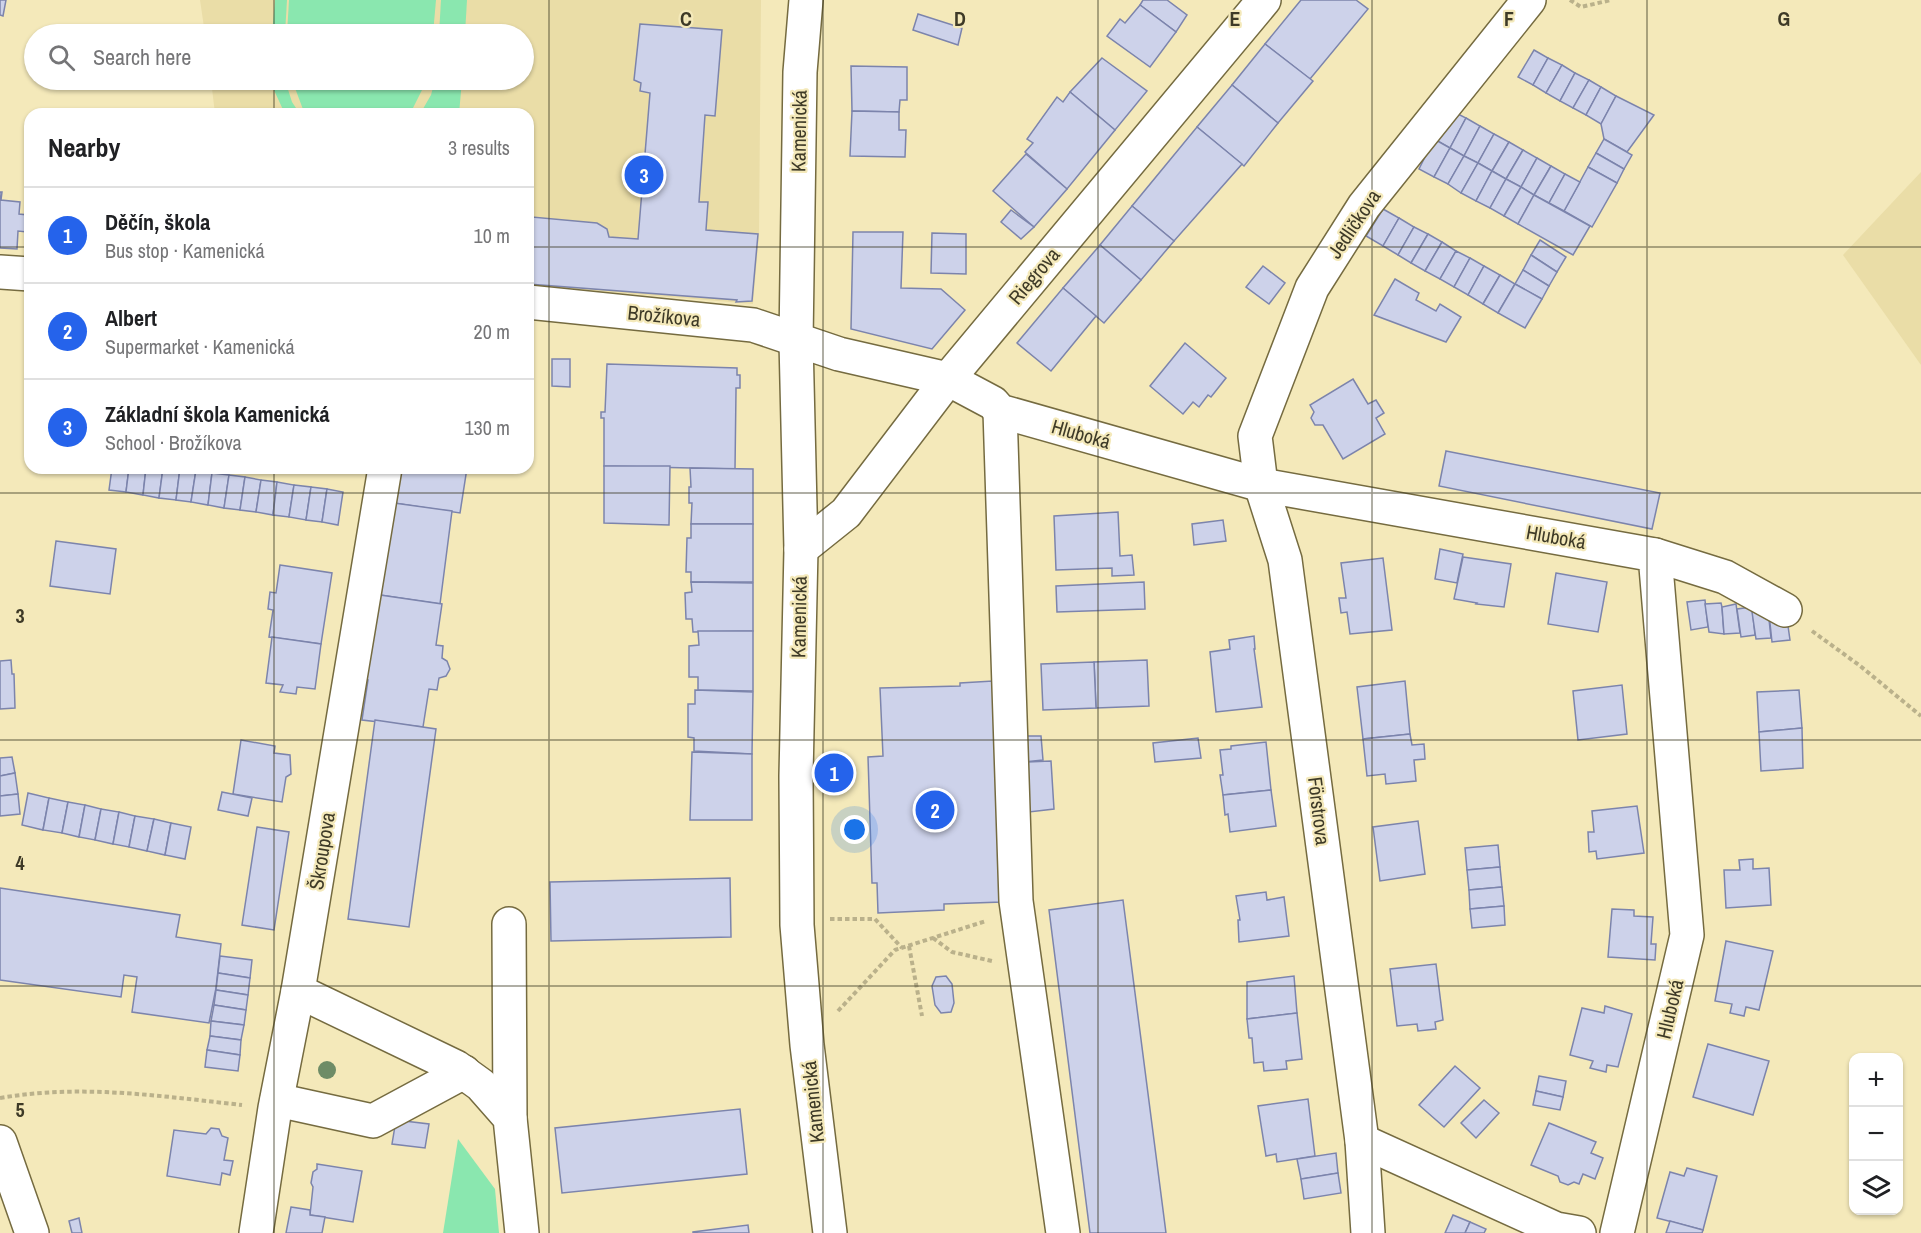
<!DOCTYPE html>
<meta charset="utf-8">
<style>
:root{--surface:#fff;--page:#f6f6f6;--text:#202124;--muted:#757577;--line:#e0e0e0;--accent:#2563eb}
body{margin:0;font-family:"Archivo Narrow",sans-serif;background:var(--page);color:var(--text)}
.controls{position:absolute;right:18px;bottom:18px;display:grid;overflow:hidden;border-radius:12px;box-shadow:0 2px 4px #0004}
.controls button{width:54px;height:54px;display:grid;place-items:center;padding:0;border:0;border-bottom:2px solid var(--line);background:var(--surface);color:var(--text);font:30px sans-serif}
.you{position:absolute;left:855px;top:830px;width:21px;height:21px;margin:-15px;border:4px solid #fff;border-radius:50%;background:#1a73e8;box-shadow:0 0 0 9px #1a73e833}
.badge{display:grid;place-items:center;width:39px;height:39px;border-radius:50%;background:var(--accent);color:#fff;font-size:20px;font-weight:700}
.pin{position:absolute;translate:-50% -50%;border:3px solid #fff;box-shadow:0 2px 6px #0006}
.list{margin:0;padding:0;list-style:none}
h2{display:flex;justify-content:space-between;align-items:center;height:78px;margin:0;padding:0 24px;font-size:26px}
h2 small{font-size:20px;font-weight:400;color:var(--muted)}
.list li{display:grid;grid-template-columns:39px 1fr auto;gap:18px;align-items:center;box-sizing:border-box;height:96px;padding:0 24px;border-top:2px solid var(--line)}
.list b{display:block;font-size:22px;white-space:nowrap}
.list p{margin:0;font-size:20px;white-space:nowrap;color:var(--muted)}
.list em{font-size:20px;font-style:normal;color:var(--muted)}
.icon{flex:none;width:33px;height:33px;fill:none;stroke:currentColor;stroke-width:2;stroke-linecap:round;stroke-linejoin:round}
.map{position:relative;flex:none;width:1921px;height:1233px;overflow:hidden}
.search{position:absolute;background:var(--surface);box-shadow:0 2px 4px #0004;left:24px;top:24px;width:510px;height:66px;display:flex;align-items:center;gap:15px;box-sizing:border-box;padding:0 21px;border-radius:33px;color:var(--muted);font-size:22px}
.panel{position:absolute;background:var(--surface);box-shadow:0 2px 4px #0004;left:24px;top:108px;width:510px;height:366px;border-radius:18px}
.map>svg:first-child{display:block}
.built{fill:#eadda7}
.green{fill:#8ae7af}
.building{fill:#cdd2ea;stroke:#7c84ac;stroke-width:1.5}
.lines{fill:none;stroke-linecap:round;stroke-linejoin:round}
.minor-casing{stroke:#756b40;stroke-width:36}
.major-casing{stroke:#756b40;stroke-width:36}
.path{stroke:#bab18b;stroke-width:4;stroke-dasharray:4.5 3;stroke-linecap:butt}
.minor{stroke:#fff;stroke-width:33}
.major{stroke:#fff;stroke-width:33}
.tree{fill:#6e8c67}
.grid{fill:none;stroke:#3e3a27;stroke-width:1.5;stroke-opacity:0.55}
.labels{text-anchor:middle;stroke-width:4.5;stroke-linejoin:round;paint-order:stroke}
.street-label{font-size:20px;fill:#3e3a27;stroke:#f4e9ba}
.grid-label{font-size:20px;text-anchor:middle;font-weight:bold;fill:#3e3a27;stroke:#f4e9ba;stroke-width:4.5;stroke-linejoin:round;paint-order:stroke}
</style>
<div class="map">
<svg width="1921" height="1233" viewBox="0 0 1921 1233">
<rect width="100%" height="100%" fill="#f4e9ba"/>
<g class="built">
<polygon points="200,0 761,0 759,236 753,304 528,285 528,114 215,114 211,80 524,80 524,34 205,34"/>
<polygon points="1921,172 1921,365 1843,255"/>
</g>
<g class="green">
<polygon points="275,0 287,0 285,34 272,34"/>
<polygon points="289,0 436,0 433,34 287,34"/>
<polygon points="441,0 467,0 465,34 439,34"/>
<polygon points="272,80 285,80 292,102 300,114 285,114 273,88"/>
<polygon points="292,80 427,80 410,114 304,112"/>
<polygon points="435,80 462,80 459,114 420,114 431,95"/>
<polygon points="458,1139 495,1189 499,1233 443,1233"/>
</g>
<g class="building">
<polygon points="0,0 6,0 3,16 0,15"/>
<polygon points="1143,0 1167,0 1187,15 1176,32 1140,5"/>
<polygon points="1301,0 1356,0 1368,9 1310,79 1265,44"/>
<polygon points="1140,5 1176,32 1150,67 1107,36 1120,19 1125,23"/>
<polygon points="918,14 962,28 958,45 913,30"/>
<polygon points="640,24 722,30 715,116 705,115 699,202 708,202 706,230 758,234 752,301 736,302 737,300 528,284 528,258 532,217 597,223 607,229 609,237 638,239 650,93 640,91 641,83 634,80"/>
<polygon points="1265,44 1313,81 1278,123 1232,85"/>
<polygon points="1534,50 1548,58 1533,85 1518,77"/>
<polygon points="1102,58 1147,91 1115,130 1070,92"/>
<polygon points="1548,58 1562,65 1546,93 1533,85"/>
<polygon points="1562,65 1575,73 1560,101 1546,93"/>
<polygon points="851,66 907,67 907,100 900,100 899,112 852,111"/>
<polygon points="1575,73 1589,80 1573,108 1560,101"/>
<polygon points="1589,80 1601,87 1586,115 1573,108"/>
<polygon points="1232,85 1278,123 1244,166 1197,127"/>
<polygon points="1601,87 1616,96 1601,124 1586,115"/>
<polygon points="1070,92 1115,130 1067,189 1025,152 1033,143 1027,139 1057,97 1063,102"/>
<polygon points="1616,96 1654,115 1627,152 1604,139 1601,124"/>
<polygon points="1450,110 1466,118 1450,148 1434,139"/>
<polygon points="852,111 899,112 899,130 906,130 905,157 850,156"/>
<polygon points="1466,118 1480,126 1464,156 1450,148"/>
<polygon points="1480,126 1494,134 1478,163 1464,156"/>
<polygon points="1197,127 1242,164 1174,241 1132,206"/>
<polygon points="1494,134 1509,142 1492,171 1478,163"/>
<polygon points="1434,139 1450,148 1434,177 1419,169"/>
<polygon points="1604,139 1632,155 1624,169 1596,153"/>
<polygon points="1509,142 1523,150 1506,179 1492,171"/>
<polygon points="1450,148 1464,156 1448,184 1434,177"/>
<polygon points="1523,150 1537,158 1521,187 1506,179"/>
<polygon points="1596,153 1624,169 1617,183 1588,167"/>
<polygon points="1026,154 1067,189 1034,227 993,191"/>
<polygon points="1464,156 1478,163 1461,193 1448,184"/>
<polygon points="1537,158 1551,166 1534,195 1521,187"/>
<polygon points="1478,163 1492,171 1476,201 1461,193"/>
<polygon points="1551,166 1565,174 1549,203 1534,195"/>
<polygon points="1588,167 1617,183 1592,227 1564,211"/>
<polygon points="1492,171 1506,179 1490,208 1476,201"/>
<polygon points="1565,174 1580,182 1564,211 1549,203"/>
<polygon points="1506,179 1521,187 1504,216 1490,208"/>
<polygon points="1521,187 1534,195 1518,224 1504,216"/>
<polygon points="0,192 2,192 1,200 20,202 19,214 28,215 27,232 18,231 17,249 0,248"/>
<polygon points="1534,195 1590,226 1573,255 1518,224"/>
<polygon points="1132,206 1174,241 1141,280 1100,245"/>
<polygon points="1383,209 1399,218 1383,246 1366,236"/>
<polygon points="1011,210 1034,227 1021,239 1001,222"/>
<polygon points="1399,218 1414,227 1398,255 1383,246"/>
<polygon points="528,219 532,220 528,258"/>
<polygon points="1414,227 1428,234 1411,263 1398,255"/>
<polygon points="853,232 903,232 901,288 941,289 965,310 932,349 851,329"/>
<polygon points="932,233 966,234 966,274 931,273"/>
<polygon points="1428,234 1442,242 1425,271 1411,263"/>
<polygon points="1540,240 1566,257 1557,272 1531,255"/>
<polygon points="1442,242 1456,251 1440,279 1425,271"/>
<polygon points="1100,245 1141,280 1104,323 1063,288"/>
<polygon points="1456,251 1470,258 1454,287 1440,279"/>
<polygon points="1531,255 1557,272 1549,286 1523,270"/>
<polygon points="1470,258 1484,266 1468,295 1454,287"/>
<polygon points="1263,266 1285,283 1269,304 1246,287"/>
<polygon points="1484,266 1500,275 1483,304 1468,295"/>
<polygon points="1523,270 1549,286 1542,299 1515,284"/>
<polygon points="1500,275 1515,284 1498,313 1483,304"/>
<polygon points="1395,279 1419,293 1416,300 1436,311 1440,304 1461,317 1446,342 1374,315"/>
<polygon points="1515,284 1542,299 1525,328 1498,313"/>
<polygon points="1063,288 1096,316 1051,371 1017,343"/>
<polygon points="1185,343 1226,378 1211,397 1208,395 1199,407 1193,402 1183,414 1150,386"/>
<polygon points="552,359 570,359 570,387 552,386"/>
<polygon points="607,364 737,368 737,375 740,375 740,388 736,388 736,391 735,469 604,466 604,418 601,418 601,412 605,412"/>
<polygon points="1353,379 1368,404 1376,400 1384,413 1376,418 1385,434 1343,459 1323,425 1315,425 1311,418 1314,412 1310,405"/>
<polygon points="1446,451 1660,493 1652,529 1439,486"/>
<polygon points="604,466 670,466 669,525 604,523"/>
<polygon points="112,468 129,468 126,492 109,490"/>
<polygon points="129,468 146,468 143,495 126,492"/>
<polygon points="146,468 163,468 159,498 143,495"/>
<polygon points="163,468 180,468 176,500 159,498"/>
<polygon points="180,468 196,470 191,502 176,500"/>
<polygon points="399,468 467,468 460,513 394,503"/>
<polygon points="690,468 753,469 753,524 691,524 692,503 689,503 689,487 691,487"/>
<polygon points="196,470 212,473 208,505 191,502"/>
<polygon points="212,473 229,475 224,508 208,505"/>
<polygon points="229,475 245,477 240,510 224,508"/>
<polygon points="245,477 261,480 256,512 240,510"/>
<polygon points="261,480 277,482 273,515 256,512"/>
<polygon points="277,482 294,485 289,517 273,515"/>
<polygon points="294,485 311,487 306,520 289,517"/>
<polygon points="311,487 327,489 322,522 306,520"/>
<polygon points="327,489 343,492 338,525 322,522"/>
<polygon points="394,503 452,511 440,604 380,595"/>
<polygon points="1118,512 1120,556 1132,555 1134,575 1112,576 1112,568 1056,570 1054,516"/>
<polygon points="1223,520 1226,541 1194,545 1192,524"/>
<polygon points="691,524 753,524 753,582 691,582 691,572 686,572 687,538 691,538"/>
<polygon points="56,541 116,549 110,594 50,586"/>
<polygon points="1440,549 1463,554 1457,583 1435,579"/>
<polygon points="1463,557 1511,564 1504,607 1476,604 1477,603 1454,599"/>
<polygon points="1383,558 1392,630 1350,634 1347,612 1341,613 1339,598 1346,598 1341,563"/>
<polygon points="280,565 332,573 321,644 269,637 273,610 268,609 270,592 276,593"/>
<polygon points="1556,573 1607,582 1598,632 1548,624"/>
<polygon points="691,582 753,583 753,631 693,632 692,619 686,619 685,593 692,592"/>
<polygon points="1144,582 1145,609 1057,612 1056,586"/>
<polygon points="380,595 442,604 436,645 443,646 442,658 447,661 450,669 446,676 439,678 437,690 429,689 423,727 362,720 368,680 366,680"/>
<polygon points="1705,600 1708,627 1691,630 1687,602"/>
<polygon points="1721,603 1722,607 1724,634 1709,632 1705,604"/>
<polygon points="1736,604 1740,633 1724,634 1722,607"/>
<polygon points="1752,607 1755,635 1741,637 1737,609"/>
<polygon points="1768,610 1771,638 1756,639 1752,612"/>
<polygon points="1786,612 1790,640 1772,642 1769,614"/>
<polygon points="698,631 753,631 753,691 698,690 698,677 689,677 689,646 699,645"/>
<polygon points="1254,636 1255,649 1254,649 1262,707 1216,712 1210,652 1230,649 1229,640"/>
<polygon points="272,637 321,644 315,689 297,687 296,694 280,692 283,685 266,683"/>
<polygon points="11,660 12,674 14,674 15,708 0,709 0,661"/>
<polygon points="1147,660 1149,706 1096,708 1094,662"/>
<polygon points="1094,662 1096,708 1043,710 1041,664"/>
<polygon points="993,681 1002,902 944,904 944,910 878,913 877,883 872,883 868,757 883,756 880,688 960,686 960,683"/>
<polygon points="1405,681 1410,734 1363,739 1357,687"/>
<polygon points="1622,685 1627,734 1578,740 1573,691"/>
<polygon points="695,690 753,692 752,754 694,751 694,738 688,737 688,704 695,704"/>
<polygon points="1799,690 1802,728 1759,732 1757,692"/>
<polygon points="375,720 436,729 409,927 348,919"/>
<polygon points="1802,728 1803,768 1761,771 1759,732"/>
<polygon points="1410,734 1412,745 1424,744 1425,759 1414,760 1416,781 1386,784 1385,774 1367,776 1363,739"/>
<polygon points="1023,736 1041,736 1043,760 1024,762"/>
<polygon points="1198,738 1201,758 1155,762 1153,743"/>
<polygon points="241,740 275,746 274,753 290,755 291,774 286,777 282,802 233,794"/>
<polygon points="1266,742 1271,790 1223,795 1220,775 1223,775 1220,750 1231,749 1231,746"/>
<polygon points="692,752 752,754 752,820 690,820"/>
<polygon points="12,757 15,773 0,776 0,758"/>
<polygon points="1051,761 1054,809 1029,812 1027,762"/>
<polygon points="15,773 18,794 0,796 0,776"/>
<polygon points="1271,790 1276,826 1230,832 1228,814 1225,815 1223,795"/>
<polygon points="222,792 252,798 248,816 218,810"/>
<polygon points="28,793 49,798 43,830 22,825"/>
<polygon points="18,794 20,814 0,816 0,796"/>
<polygon points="49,798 68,802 62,833 43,830"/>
<polygon points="68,802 85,805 79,837 62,833"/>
<polygon points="85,805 101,809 95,840 79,837"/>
<polygon points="1637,806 1644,853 1597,859 1596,851 1589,852 1588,832 1594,832 1592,811"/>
<polygon points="101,809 119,812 113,844 95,840"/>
<polygon points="119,812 135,816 129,847 113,844"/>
<polygon points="135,816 154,819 147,851 129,847"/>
<polygon points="154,819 171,823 165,855 147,851"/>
<polygon points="1418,821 1425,874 1380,881 1373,827"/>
<polygon points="171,823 191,827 185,859 165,855"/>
<polygon points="257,827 289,832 274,930 242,925"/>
<polygon points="1498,845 1500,867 1467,870 1465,848"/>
<polygon points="1753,859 1753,869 1769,868 1771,905 1726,908 1724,870 1740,870 1739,860"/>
<polygon points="1500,867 1502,887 1469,890 1467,870"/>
<polygon points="730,878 731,937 551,941 550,882"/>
<polygon points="1502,887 1504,906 1470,909 1469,890"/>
<polygon points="0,888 180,915 176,937 221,944 216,988 209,1023 132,1012 137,977 124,975 121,997 0,980"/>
<polygon points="1266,892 1267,900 1284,897 1289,936 1239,942 1238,920 1240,920 1236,896"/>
<polygon points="1123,900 1166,1233 1090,1233 1049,910"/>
<polygon points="1504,906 1505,925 1472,928 1470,909"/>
<polygon points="1612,909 1634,910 1634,916 1653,917 1651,944 1656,944 1655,960 1608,957"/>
<polygon points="1726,941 1773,951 1759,1010 1746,1007 1744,1016 1730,1013 1732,1004 1715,1001"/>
<polygon points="220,956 252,960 250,978 218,973"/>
<polygon points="1436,964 1443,1020 1435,1022 1436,1029 1418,1031 1417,1024 1397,1026 1390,969"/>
<polygon points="218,973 250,978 248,995 216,990"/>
<polygon points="946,976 952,984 954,1003 951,1012 941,1013 935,1005 932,986 936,977"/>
<polygon points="1294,976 1297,1013 1247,1019 1247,982"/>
<polygon points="216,990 248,995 246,1010 214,1005"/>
<polygon points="214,1005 246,1010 244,1025 211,1021"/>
<polygon points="1605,1006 1632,1014 1618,1067 1607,1065 1606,1072 1590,1068 1593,1061 1570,1055 1582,1008 1604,1013"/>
<polygon points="1297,1013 1302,1059 1286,1061 1287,1069 1264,1071 1263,1062 1254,1063 1252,1038 1249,1038 1247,1019"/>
<polygon points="211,1021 244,1025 241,1040 210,1036"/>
<polygon points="210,1036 241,1040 240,1055 207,1050"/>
<polygon points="1708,1044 1769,1061 1753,1115 1693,1097"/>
<polygon points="207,1050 240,1055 238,1071 205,1067"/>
<polygon points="1455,1066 1480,1088 1444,1127 1419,1105"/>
<polygon points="1539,1076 1566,1081 1563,1097 1536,1091"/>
<polygon points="1536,1091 1563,1097 1560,1110 1533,1105"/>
<polygon points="1308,1099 1315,1156 1277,1162 1276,1154 1266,1156 1258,1106"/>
<polygon points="1484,1100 1499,1113 1476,1138 1461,1123"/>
<polygon points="740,1109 747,1174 562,1193 555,1128"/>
<polygon points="396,1120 429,1124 425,1148 392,1144"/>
<polygon points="1549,1123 1596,1142 1591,1153 1603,1158 1595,1179 1583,1174 1579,1184 1574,1182 1568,1185 1560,1182 1558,1176 1531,1165"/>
<polygon points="211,1128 219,1129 222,1136 228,1138 224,1160 233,1161 230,1175 222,1173 220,1185 167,1176 174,1130 206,1134"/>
<polygon points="1336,1153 1338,1173 1301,1179 1297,1159"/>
<polygon points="317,1164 362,1171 353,1222 310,1215 313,1187 311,1183 313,1172 317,1169"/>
<polygon points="1687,1168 1717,1176 1703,1230 1657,1218 1670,1172 1684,1176"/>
<polygon points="1338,1173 1341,1193 1304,1199 1301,1179"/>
<polygon points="291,1207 310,1210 310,1215 325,1217 322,1233 286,1233"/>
<polygon points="1453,1215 1470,1222 1465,1233 1445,1233"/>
<polygon points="79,1218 82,1233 72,1233 69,1221"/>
<polygon points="1670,1221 1703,1230 1702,1233 1666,1233"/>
<polygon points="1470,1222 1486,1229 1484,1233 1465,1233"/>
<polygon points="748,1225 749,1233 693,1233 693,1232"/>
</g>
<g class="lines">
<defs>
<g id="minor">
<polyline points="0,272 30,274"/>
<polyline points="528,302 753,325 839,354 948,379 993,403 1000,411 1261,485 1655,555 1687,935 1617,1233"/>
<polyline points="1000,411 1016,901 1063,1233"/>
<polyline points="801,549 846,513 948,379 1264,0"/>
<polyline points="1655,555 1725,577 1785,610"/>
<polyline points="509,924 510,1118"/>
<polyline points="298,991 456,1067 481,1085 510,1118 522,1233"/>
<polyline points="277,1100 373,1121 464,1072"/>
<polyline points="1362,1141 1556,1229 1579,1233"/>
<polyline points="0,1142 32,1233"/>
<polyline points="256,1233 275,1108 298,991 385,468"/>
<polyline points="1368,1233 1362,1141 1285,560 1261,485 1255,436 1312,288 1364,206 1529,0"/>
</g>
<polyline id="major" points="806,0 800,72 796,341 801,549 796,776 797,925 807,1045 830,1233"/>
</defs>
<use href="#minor" class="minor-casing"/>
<use href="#major" class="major-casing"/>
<g class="path">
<polyline points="1570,0 1581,7 1611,0"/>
<polyline points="1812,631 1859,665 1921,716"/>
<polyline points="830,919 875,919 902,948"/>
<polyline points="933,938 952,952 992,961"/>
<polyline points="909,946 922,1016"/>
<polyline points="838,1011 895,950 986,921"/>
<path d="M0,1098C82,1084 160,1096 242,1105"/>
</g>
<use href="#minor" class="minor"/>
<use href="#major" class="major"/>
</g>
<circle class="tree" cx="327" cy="1070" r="9"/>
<path class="grid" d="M274,0V34M549,0V1233M823,0V1233M1098,0V1233M1372,0V1233M1647,0V1233M274,80V114M0,247H30M528,247H1921M274,468V1233M0,493H1921M0,740H1921M0,986H1921"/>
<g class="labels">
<g class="street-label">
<text transform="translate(799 131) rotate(-89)" y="7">Kamenická</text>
<text transform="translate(1354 224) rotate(-56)" y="7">Jedličkova</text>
<text transform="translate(1034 276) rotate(-50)" y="7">Riegrova</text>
<text transform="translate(664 316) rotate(6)" y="7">Brožíkova</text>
<text transform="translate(1081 434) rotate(16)" y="7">Hluboká</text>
<text transform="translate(1556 537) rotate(10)" y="7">Hluboká</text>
<text transform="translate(799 617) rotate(-89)" y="7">Kamenická</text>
<text transform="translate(1319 811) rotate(83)" y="7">Förstrova</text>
<text transform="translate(322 851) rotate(-81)" y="7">Škroupova</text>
<text transform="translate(1670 1009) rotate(-77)" y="7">Hluboká</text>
<text transform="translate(813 1102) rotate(-96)" y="7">Kamenická</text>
</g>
</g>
<g class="grid-label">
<text x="686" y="26">C</text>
<text x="960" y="26">D</text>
<text x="1235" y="26">E</text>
<text x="1509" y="26">F</text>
<text x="1784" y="26">G</text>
<text x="20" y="623">3</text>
<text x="20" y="870">4</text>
<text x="20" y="1117">5</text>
</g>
</svg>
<div class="controls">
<button>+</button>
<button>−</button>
<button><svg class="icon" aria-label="layers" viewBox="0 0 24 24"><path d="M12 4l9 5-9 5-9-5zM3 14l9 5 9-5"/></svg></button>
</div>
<div class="you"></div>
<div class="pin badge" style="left:834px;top:773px">1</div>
<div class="pin badge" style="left:935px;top:810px">2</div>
<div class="pin badge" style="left:644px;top:175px">3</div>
<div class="search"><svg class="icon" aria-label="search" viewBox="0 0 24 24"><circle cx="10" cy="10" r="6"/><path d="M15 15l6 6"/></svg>Search here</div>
<section class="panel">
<h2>Nearby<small>3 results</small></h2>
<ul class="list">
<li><span class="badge">1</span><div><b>Děčín, škola</b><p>Bus stop · Kamenická</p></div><em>10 m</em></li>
<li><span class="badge">2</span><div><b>Albert</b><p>Supermarket · Kamenická</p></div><em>20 m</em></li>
<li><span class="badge">3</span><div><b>Základní škola Kamenická</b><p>School · Brožíkova</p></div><em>130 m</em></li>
</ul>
</section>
</div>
